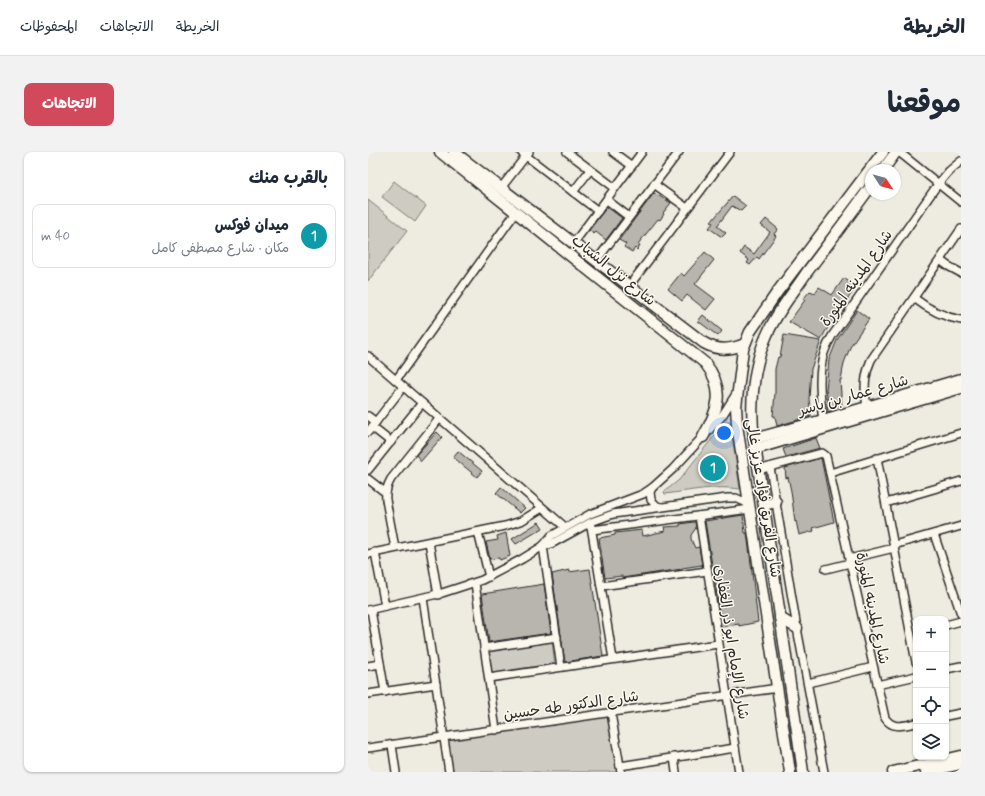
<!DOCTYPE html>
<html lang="ar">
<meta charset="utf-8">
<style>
:root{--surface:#fff;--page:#f2f2f3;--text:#1f2937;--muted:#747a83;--line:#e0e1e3;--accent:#d1495b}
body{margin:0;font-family:Mynerve,"Playpen Sans Arabic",sans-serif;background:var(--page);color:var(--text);direction:rtl}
.controls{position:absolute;right:12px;bottom:12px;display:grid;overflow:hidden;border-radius:8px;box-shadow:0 1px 3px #0004}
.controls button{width:36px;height:36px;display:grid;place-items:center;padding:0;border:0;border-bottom:1px solid var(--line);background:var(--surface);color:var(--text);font:20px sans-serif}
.compass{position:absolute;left:497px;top:12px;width:36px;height:36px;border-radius:50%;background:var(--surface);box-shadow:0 1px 3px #0004;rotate:126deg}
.you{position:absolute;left:356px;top:281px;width:14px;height:14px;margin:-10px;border:3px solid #fff;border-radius:50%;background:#1a73e8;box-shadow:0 0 0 6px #1a73e833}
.badge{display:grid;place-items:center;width:26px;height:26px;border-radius:50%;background:var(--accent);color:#fff;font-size:13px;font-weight:700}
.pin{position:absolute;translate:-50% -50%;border:2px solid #fff;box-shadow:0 1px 4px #0006}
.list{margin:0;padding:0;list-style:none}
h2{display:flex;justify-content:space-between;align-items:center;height:52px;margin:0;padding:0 16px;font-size:17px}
h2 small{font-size:13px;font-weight:400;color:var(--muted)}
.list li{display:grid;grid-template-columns:26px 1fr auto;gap:12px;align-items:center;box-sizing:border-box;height:64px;margin:0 8px 8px;padding:0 8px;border:1px solid var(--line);border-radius:8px}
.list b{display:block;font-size:15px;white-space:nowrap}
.list p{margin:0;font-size:13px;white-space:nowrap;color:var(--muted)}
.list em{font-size:13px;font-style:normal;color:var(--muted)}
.icon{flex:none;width:22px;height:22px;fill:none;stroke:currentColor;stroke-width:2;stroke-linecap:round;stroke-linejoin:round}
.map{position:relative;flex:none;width:593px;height:620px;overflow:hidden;direction:ltr;border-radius:8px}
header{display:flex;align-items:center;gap:24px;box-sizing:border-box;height:56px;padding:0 20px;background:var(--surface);border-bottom:1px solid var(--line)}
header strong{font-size:19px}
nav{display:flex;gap:22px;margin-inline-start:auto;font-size:14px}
.intro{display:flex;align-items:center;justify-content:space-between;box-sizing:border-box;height:96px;padding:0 24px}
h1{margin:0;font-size:28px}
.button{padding:10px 18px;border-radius:8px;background:var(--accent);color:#fff;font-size:14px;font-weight:700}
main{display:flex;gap:24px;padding:0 24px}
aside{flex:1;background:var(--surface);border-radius:8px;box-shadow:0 1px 3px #0004}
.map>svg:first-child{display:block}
.green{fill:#cecbc2;stroke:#7c7b76}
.building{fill:#b8b5ae;stroke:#2b2b2b}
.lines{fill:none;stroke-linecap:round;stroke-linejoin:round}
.street-casing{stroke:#2b2b2b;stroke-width:10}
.secondary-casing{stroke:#2b2b2b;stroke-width:13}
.street{stroke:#fbf7ec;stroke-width:7}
.secondary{stroke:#fbf7ec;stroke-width:10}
.labels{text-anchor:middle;stroke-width:3;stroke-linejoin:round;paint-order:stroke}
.street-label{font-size:15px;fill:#2b2b2b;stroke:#fbf7ec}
</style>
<header>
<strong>الخريطة</strong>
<nav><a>الخريطة</a><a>الاتجاهات</a><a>المحفوظات</a></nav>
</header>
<div class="intro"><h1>موقعنا</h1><a class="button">الاتجاهات</a></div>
<main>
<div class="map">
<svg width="593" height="620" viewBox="0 0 593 620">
<rect width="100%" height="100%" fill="#eeebe0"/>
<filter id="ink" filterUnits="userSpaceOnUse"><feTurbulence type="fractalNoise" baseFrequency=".025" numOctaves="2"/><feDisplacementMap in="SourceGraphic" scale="8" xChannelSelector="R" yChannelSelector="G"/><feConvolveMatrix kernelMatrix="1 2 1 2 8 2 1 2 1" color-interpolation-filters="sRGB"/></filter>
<g filter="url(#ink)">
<g class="green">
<polygon points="26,29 58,54 47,70 14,45"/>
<polygon points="0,48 39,79 0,129"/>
<path d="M359,268L362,270L372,337C347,333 322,339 297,342L296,340L311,328Z"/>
<polygon points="184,488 187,515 124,524 121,497"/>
<polygon points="243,561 253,620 81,620 76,585"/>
</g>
<g class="building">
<polygon points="286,41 303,51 295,61 296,62 292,68 290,67 270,92 272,93 269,98 267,96 264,100 256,95 258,92 251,88"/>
<polygon points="365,44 378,54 373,59 364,54 349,74 358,81 354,85 341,76 345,71 343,70"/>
<polygon points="239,55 254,66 238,88 228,80 226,82 221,78"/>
<polygon points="398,67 410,77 406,82 408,84 391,107 389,105 382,113 379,111 381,108 372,101 376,95 386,102 402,80 393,73"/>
<polygon points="337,100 346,108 327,132 347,147 338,158 319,143 314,149 300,137 313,121 316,124"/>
<polygon points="476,126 488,135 457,180 453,188 421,170 437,148 435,147 442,139 447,141 451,135 464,143"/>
<polygon points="489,158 501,167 483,193 476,211 473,228 472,228 474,256 460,260 459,251 460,251 458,238 461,208 469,188"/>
<polygon points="335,163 354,179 350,184 330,169"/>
<polygon points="416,183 453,189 443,217 441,247 443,264 409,274 407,264 405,264 407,241 407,217 410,205 412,205"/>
<polygon points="69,280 74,285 53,309 48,303"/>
<polygon points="448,286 452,296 418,305 415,297"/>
<polygon points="90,299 114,319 109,325 85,305"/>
<polygon points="453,306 466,370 445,376 446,379 431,383 428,369 427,370 423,339 420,325 418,326 417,316"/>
<polygon points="133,335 157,356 152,361 128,341"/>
<polygon points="375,363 377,381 379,381 382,404 390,470 371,474 371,472 353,475 345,413 344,413 337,369"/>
<polygon points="171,370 175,376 148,392 144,387"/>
<polygon points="326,370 327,370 328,376 323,383 323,387 327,396 331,395 334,413 314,416 314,417 254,426 254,424 237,426 231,386 247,383 247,381 274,378 275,384 297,379 296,375 312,374 312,372"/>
<polygon points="138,381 142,404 132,408 131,406 122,407 118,390 130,388 129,384"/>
<polygon points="222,417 235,504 197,510 184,422 201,418 201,420"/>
<polygon points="176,432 183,481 121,490 114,442"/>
</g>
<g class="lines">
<defs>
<g id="street">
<polyline points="153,0 230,59"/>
<polyline points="199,0 247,36"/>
<polyline points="245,0 264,14"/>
<polyline points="531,0 593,50"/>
<polyline points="286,32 319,56"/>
<polyline points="133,36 161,0"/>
<polyline points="205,40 222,18"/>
<polyline points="239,48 261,65"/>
<polyline points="205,92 274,0"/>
<polyline points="572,108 580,114 593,121"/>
<polyline points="228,109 311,0"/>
<polyline points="261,134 362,0"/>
<path d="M546,146C560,157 575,165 593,168"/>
<polyline points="0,204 197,375"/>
<polyline points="28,228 148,60"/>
<path d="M499,255C496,238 496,225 503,208L593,77"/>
<polyline points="0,264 8,270"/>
<path d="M455,271C453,248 449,224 456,201C458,195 461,189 464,184L570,32L581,19L593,9"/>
<polyline points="4,275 23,290"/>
<polyline points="0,280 35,235"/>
<polyline points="509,306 548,510"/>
<polyline points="402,315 429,476 456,620"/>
<polyline points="0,318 54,251"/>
<path d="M390,318L454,301L458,304L517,566C525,578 536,573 548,571"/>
<polyline points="462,321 593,281"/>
<polyline points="0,327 18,341"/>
<polyline points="284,336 282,340 283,348 289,354 293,355"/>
<polyline points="518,351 593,329"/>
<polyline points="331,364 371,620"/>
<polyline points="223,374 245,507"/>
<polyline points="224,378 382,357"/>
<polyline points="110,380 121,425"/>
<polyline points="566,382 593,462"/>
<polyline points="61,390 70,443"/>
<polyline points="526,393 593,374"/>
<polyline points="175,394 183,392 223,370 245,362 359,346 368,346 381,352"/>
<polyline points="175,394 193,515"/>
<path d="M27,396L18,348C17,340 19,334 23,327L71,267"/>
<polyline points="7,400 17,454"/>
<polyline points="0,402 137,374 153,369 174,356"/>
<polyline points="481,407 526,396"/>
<polyline points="458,417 482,411"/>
<polyline points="107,431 128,578"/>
<polyline points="233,434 339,419"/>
<polyline points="55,446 81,620"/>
<polyline points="0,458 74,441 114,428 154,407 175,394 183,384 222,362 275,342 284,336 305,317 354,264 368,242"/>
<polyline points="3,458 17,540"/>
<polyline points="578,473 593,469"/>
<polyline points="116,496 189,485"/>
<polyline points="0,514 12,512"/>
<polyline points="578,517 593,514"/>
<polyline points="121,526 350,492"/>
<polyline points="440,531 505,515"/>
<polyline points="509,533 548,524"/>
<polyline points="0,542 68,532"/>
<polyline points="243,561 253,620"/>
<polyline points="578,564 593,561"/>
<polyline points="24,593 28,620"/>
<polyline points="0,596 410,536"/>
<polyline points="306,605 308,620"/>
<polyline points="252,614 367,596"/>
</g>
<g id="secondary">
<path d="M72,0L337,211C358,237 350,259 335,285"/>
<path d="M86,0L336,191C350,199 362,198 377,192"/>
<polyline points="515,18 528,0"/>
<polyline points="386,287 455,268 593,227"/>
<polyline points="387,297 593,236"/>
<polyline points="396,353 408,350"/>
<polyline points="412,466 429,476"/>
<polyline points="422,620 369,273 368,255 375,197 382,180 410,139 515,0"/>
<path d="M435,620L386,287C382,253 385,216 398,185C408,161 425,141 439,120C460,92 482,63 503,34"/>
<polyline points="525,620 593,604"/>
<polyline points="558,620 593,612"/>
</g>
</defs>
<use href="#street" class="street-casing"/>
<use href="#secondary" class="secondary-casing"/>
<use href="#street" class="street"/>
<use href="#secondary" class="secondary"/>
</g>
</g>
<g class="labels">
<g class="street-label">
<text transform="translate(246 118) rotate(39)" y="5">شارع نزل الشباب</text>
<text transform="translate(488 126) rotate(-55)" y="5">شارع المدينه المنورة</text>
<text transform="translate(485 243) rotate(-16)" y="5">شارع عمار بن ياسر</text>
<text transform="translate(396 346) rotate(81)" y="5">شارع الفريق فؤاد عزيز غالى</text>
<text transform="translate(505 456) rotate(78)" y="5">شارع المدينه المنورة</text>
<text transform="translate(364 490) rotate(81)" y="5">شارع الإمام ابو ذر الغفارى</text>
<text transform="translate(203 553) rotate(-8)" y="5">شارع الدكتور طه حسين</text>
</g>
</g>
</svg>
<div class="controls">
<button>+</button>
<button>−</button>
<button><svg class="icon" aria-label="locate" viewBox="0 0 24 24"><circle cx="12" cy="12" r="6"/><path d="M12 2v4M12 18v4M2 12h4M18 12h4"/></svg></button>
<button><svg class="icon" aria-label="layers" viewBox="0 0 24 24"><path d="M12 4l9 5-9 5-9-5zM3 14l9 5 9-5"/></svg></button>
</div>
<svg class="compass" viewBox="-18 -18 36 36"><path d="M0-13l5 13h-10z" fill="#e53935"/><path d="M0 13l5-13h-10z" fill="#747a83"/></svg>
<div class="you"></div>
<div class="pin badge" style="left:345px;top:316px;background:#0f9aa8">1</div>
</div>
<aside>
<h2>بالقرب منك<small></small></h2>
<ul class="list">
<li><span class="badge" style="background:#0f9aa8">1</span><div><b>ميدان فوكس</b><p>مكان · شارع مصطفى كامل</p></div><em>40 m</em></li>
</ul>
</aside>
</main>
